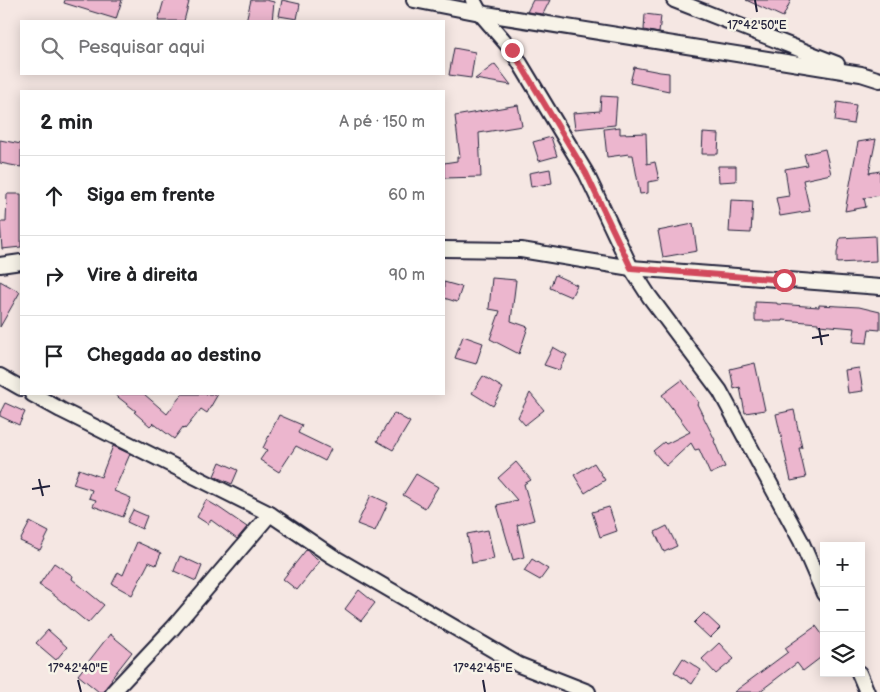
<!DOCTYPE html>
<html lang="pt">
<meta charset="utf-8">
<style>
:root{--surface:#fff;--page:#f2f2f2;--text:#202124;--muted:#757577;--line:#e0e0e0}
body{margin:0;font-family:"Balsamiq Sans",sans-serif;background:var(--page);color:var(--text)}
.controls{position:absolute;right:15px;bottom:15px;display:grid;overflow:hidden;border-radius:0px;box-shadow:0 2px 12px #0003}
.controls button{width:45px;height:45px;display:grid;place-items:center;padding:0;border:0;border-bottom:1px solid var(--line);background:var(--surface);color:var(--text);font:25px sans-serif}
.stop{position:absolute;width:15px;height:15px;margin:-11px;border:4px solid #d1495b;border-radius:50%;background:#fff}
.stop.end{background:#d1495b;border-color:#fff;box-shadow:0 1px 5px #0008}
.list{margin:0;padding:0;list-style:none}
h2{display:flex;justify-content:space-between;align-items:center;height:65px;margin:0;padding:0 20px;font-size:21px}
h2 small{font-size:16px;font-weight:400;color:var(--muted)}
.list li{display:grid;grid-template-columns:32px 1fr auto;gap:15px;align-items:center;box-sizing:border-box;height:80px;padding:0 20px;border-top:1px solid var(--line)}
.list b{display:block;font-size:19px;white-space:nowrap}
.list em{font-size:16px;font-style:normal;color:var(--muted)}
.icon{flex:none;width:28px;height:28px;fill:none;stroke:currentColor;stroke-width:2;stroke-linecap:round;stroke-linejoin:round}
.map{position:relative;flex:none;width:880px;height:692px;overflow:hidden}
.search{position:absolute;background:var(--surface);box-shadow:0 2px 12px #0003;left:20px;top:20px;width:425px;height:55px;display:flex;align-items:center;gap:12px;box-sizing:border-box;padding:0 18px;border-radius:0px;color:var(--muted);font-size:19px}
.panel{position:absolute;background:var(--surface);box-shadow:0 2px 12px #0003;left:20px;top:90px;width:425px;height:305px;border-radius:0px}
.map>svg:first-child{display:block}
.building{fill:#ecb6ce;stroke:#22223b}
.lines{fill:none;stroke-linecap:round;stroke-linejoin:round}
.minor-casing{stroke:#22223b;stroke-width:18}
.minor{stroke:#f7f3e8;stroke-width:14}
.route{stroke:#d1495b;stroke-width:6}
.ticks{fill:none;stroke:#22223b;stroke-width:2}
.ticks-label{font-size:12px;text-anchor:middle;fill:#22223b;stroke:#f7f3e8;stroke-width:5;stroke-linejoin:round;paint-order:stroke}
</style>
<div class="map">
<svg width="880" height="692" viewBox="0 0 880 692">
<rect width="100%" height="100%" fill="#f5e7e3"/>
<filter id="ink" filterUnits="userSpaceOnUse"><feTurbulence type="fractalNoise" baseFrequency=".02" numOctaves="2"/><feDisplacementMap in="SourceGraphic" scale="10" xChannelSelector="R" yChannelSelector="G"/><feConvolveMatrix kernelMatrix="1 2 1 2 8 2 1 2 1" color-interpolation-filters="sRGB"/></filter>
<g filter="url(#ink)">
<g class="building">
<polygon points="65,0 122,0 116,19 64,3"/>
<polygon points="164,0 182,0 189,2 184,21 158,21"/>
<polygon points="251,0 266,0 274,2 272,21 246,21"/>
<polygon points="282,0 300,4 297,19 279,16"/>
<polygon points="533,0 550,0 543,14 527,12"/>
<polygon points="746,0 791,0 783,17"/>
<polygon points="645,14 661,16 659,33 644,30"/>
<polygon points="454,48 475,52 471,78 449,75"/>
<polygon points="495,64 511,85 475,79"/>
<polygon points="634,67 660,72 669,73 669,91 630,83"/>
<polygon points="601,96 617,97 615,125 575,129 573,113 600,111"/>
<polygon points="837,102 856,105 853,124 835,121"/>
<polygon points="518,105 522,126 479,133 481,177 444,178 444,163 457,161 457,157 460,157 455,116"/>
<polygon points="620,127 620,134 646,133 647,164 655,162 659,180 648,182 648,193 640,194 633,155 629,155 629,154 607,157 604,129"/>
<polygon points="703,133 719,134 718,154 702,154"/>
<polygon points="551,137 557,156 539,161 533,142"/>
<polygon points="876,139 869,173 880,171 880,195 864,198 866,207 845,211 858,142"/>
<polygon points="0,140 21,144 21,167 0,163"/>
<polygon points="825,149 831,174 803,180 810,211 780,216 776,198 789,196 785,169 807,165 804,154"/>
<polygon points="718,166 736,166 736,181 719,182"/>
<polygon points="550,169 552,183 531,187 529,173"/>
<polygon points="7,194 21,194 21,247 2,249 0,222 6,222"/>
<polygon points="731,200 753,201 751,233 729,232"/>
<polygon points="693,224 697,251 663,257 658,231"/>
<polygon points="875,236 876,261 837,263 837,253 840,238"/>
<polygon points="555,275 577,285 571,297 550,288"/>
<polygon points="492,278 516,280 511,321 528,327 519,354 490,339 500,311 489,309"/>
<polygon points="0,281 20,292 0,327"/>
<polygon points="444,282 462,287 457,302 444,298"/>
<polygon points="755,302 777,303 777,304 819,307 819,305 859,307 880,312 880,330 869,329 867,343 853,342 855,328 818,325 818,323 783,320 783,321 755,321"/>
<polygon points="463,336 483,343 476,364 455,358"/>
<polygon points="553,347 567,355 559,370 544,365"/>
<polygon points="755,363 765,410 745,413 740,387 734,389 730,369"/>
<polygon points="859,368 863,391 848,393 845,370"/>
<polygon points="483,376 503,388 493,406 472,393"/>
<polygon points="682,380 699,403 697,404 715,440 714,441 725,467 710,474 699,449 695,450 691,443 666,466 653,451 664,442 666,444 690,432 662,395"/>
<polygon points="530,393 544,410 525,425 518,417"/>
<polygon points="114,394 144,394 167,414 182,394 218,394 207,413 201,409 185,429 183,427 174,439 153,423 150,426 134,412 136,411"/>
<polygon points="5,403 25,412 19,425 0,416 0,413"/>
<polygon points="794,410 802,448 799,448 806,478 791,481 776,414"/>
<polygon points="394,413 410,422 393,450 377,441"/>
<polygon points="279,415 302,425 298,433 331,449 325,461 296,446 279,472 260,460 267,450 263,448"/>
<polygon points="113,446 130,454 114,491 131,498 123,517 93,506 96,500 89,498 92,490 73,484 79,469 101,477"/>
<polygon points="220,462 238,470 232,484 214,476"/>
<polygon points="516,462 531,480 524,484 534,520 517,525 524,557 513,560 497,505 517,500 498,478"/>
<polygon points="594,463 605,480 585,493 574,475"/>
<polygon points="416,474 438,487 425,508 403,495"/>
<polygon points="371,495 388,503 375,531 357,524"/>
<polygon points="206,500 218,507 247,527 237,539 211,520 208,524 197,517"/>
<polygon points="609,507 617,531 600,537 592,512"/>
<polygon points="133,510 147,516 142,529 127,522"/>
<polygon points="30,522 49,532 40,550 20,541"/>
<polygon points="667,526 677,546 664,552 655,532"/>
<polygon points="488,530 494,559 472,563 467,534"/>
<polygon points="137,542 161,553 156,565 149,562 132,595 112,584 118,572 123,575"/>
<polygon points="306,550 320,561 297,590 283,579"/>
<polygon points="180,556 202,566 196,581 174,571"/>
<polygon points="532,559 548,569 540,580 524,571"/>
<polygon points="54,563 73,576 72,579 104,605 88,623 50,592 39,585"/>
<polygon points="359,590 375,603 361,621 345,609"/>
<polygon points="704,613 720,628 710,638 694,623"/>
<polygon points="816,626 824,637 824,655 803,671 797,663 759,692 734,692 788,652 785,648"/>
<polygon points="48,630 67,647 56,660 36,643"/>
<polygon points="110,634 132,652 111,679 112,680 103,692 99,692 78,675"/>
<polygon points="719,643 734,659 716,674 702,659"/>
<polygon points="683,658 701,670 692,684 674,672"/>
</g>
<g class="lines">
<defs>
<g id="minor">
<polyline points="414,0 480,13 861,74 880,80"/>
<polyline points="473,0 480,13 512,50 586,173 631,268 649,296 720,391 801,541 824,594"/>
<polyline points="674,0 837,64"/>
<polyline points="444,249 521,250 631,268 880,287"/>
<polyline points="0,265 21,262"/>
<polyline points="0,376 21,388"/>
<polyline points="32,394 61,410 270,514 332,556 519,665 588,692"/>
<polyline points="859,673 867,692"/>
<polyline points="113,692 173,628 270,514"/>
</g>
</defs>
<use href="#minor" class="minor-casing"/>
<use href="#minor" class="minor"/>
</g>
</g>
<g class="lines" filter="url(#ink)">
<polyline class="route" points="512,50 586,173 631,268 784,280"/>
</g>
<path class="ticks" d="M755,0L757,12M819,328L822,345M812,338L829,335M39,479L43,496M32,489L50,486M78,680L81,692M483,680L485,692"/>
<g class="ticks-label">
<text x="757" y="29">17°42'50"E</text>
<text x="78" y="672">17°42'40"E</text>
<text x="483" y="672">17°42'45"E</text>
</g>
</svg>
<div class="controls">
<button>+</button>
<button>−</button>
<button><svg class="icon" aria-label="layers" viewBox="0 0 24 24"><path d="M12 4l9 5-9 5-9-5zM3 14l9 5 9-5"/></svg></button>
</div>
<div class="stop" style="left:784px;top:280px"></div>
<div class="stop end" style="left:512px;top:50px"></div>
<div class="search"><svg class="icon" aria-label="search" viewBox="0 0 24 24"><circle cx="10" cy="10" r="6"/><path d="M15 15l6 6"/></svg>Pesquisar aqui</div>
<section class="panel">
<h2>2 min<small>A pé · 150 m</small></h2>
<ul class="list">
<li><svg class="icon" aria-label="ahead" viewBox="0 0 24 24"><path d="M12 20V5M6 11l6-6 6 6"/></svg><div><b>Siga em frente</b></div><em>60 m</em></li>
<li><svg class="icon" aria-label="right" viewBox="0 0 24 24"><path d="M7 20v-9h11M14 6l5 5-5 5"/></svg><div><b>Vire à direita</b></div><em>90 m</em></li>
<li><svg class="icon" aria-label="arrive" viewBox="0 0 24 24"><path d="M6 21V4h12l-3 4 3 4H6"/></svg><div><b>Chegada ao destino</b></div></li>
</ul>
</section>
</div>
